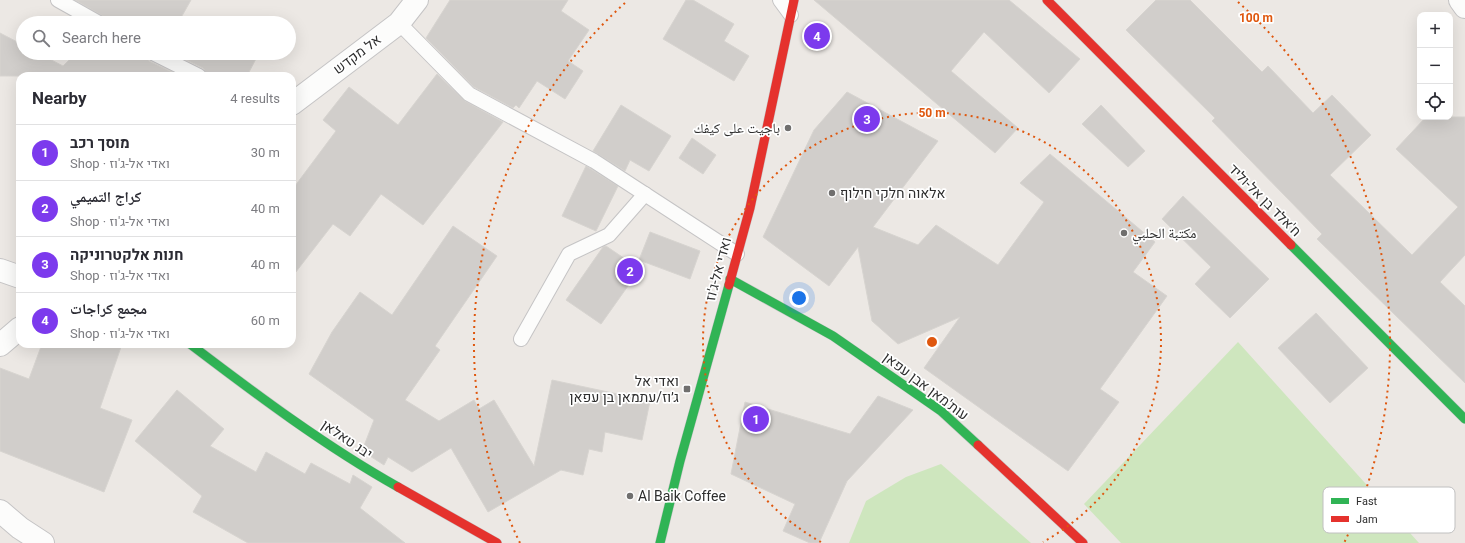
<!DOCTYPE html>
<meta charset="utf-8">
<style>
:root{--surface:#fff;--page:#f7f7f7;--text:#2b2b33;--muted:#7c7c81;--line:#e1e1e2;--accent:#7c3aed}
body{margin:0;font-family:Roboto,"Noto Naskh Arabic",Heebo,sans-serif;background:var(--page);color:var(--text)}
.controls{position:absolute;right:12px;top:12px;display:grid;overflow:hidden;border-radius:8px;box-shadow:0 4px 16px #0002}
.controls button{width:36px;height:36px;display:grid;place-items:center;padding:0;border:0;border-bottom:1px solid var(--line);background:var(--surface);color:var(--text);font:20px sans-serif}
.you{position:absolute;left:799px;top:298px;width:14px;height:14px;margin:-10px;border:3px solid #fff;border-radius:50%;background:#1a73e8;box-shadow:0 0 0 6px #1a73e833}
.badge{display:grid;place-items:center;width:26px;height:26px;border-radius:50%;background:var(--accent);color:#fff;font-size:13px;font-weight:700}
.pin{position:absolute;translate:-50% -50%;border:2px solid #fff;box-shadow:0 1px 4px #0006}
.list{margin:0;padding:0;list-style:none}
h2{display:flex;justify-content:space-between;align-items:center;height:52px;margin:0;padding:0 16px;font-size:17px}
h2 small{font-size:13px;font-weight:400;color:var(--muted)}
.list li{display:grid;grid-template-columns:26px 1fr auto;gap:12px;align-items:center;box-sizing:border-box;height:56px;padding:0 16px;border-top:1px solid var(--line)}
.list b{display:block;font-size:15px;white-space:nowrap}
.list p{margin:0;font-size:13px;white-space:nowrap;color:var(--muted)}
.list em{font-size:13px;font-style:normal;color:var(--muted)}
.icon{flex:none;width:22px;height:22px;fill:none;stroke:currentColor;stroke-width:2;stroke-linecap:round;stroke-linejoin:round}
.map{position:relative;flex:none;width:1465px;height:543px;overflow:hidden}
.search{position:absolute;background:var(--surface);box-shadow:0 4px 16px #0002;left:16px;top:16px;width:280px;height:44px;display:flex;align-items:center;gap:10px;box-sizing:border-box;padding:0 14px;border-radius:22px;color:var(--muted);font-size:15px}
.panel{position:absolute;background:var(--surface);box-shadow:0 4px 16px #0002;left:16px;top:72px;width:280px;height:276px;border-radius:12px}
.map>svg:first-child{display:block}
.grass{fill:#cee6be}
.building{fill:#d1cecb;stroke:#d7d4d0}
.lines{fill:none;stroke-linecap:round;stroke-linejoin:round}
.lane-casing{stroke:#c5c4c5;stroke-width:16}
.street-casing{stroke:#c5c4c5;stroke-width:24}
.fast-casing{stroke:#c5c4c5;stroke-width:10}
.jam-casing{stroke:#c5c4c5;stroke-width:10}
.lane{stroke:#fcfcfb;stroke-width:14}
.street{stroke:#fcfcfb;stroke-width:22}
.fast{stroke:#30b455;stroke-width:9}
.jam{stroke:#e5322d;stroke-width:9}
.ring{fill:none;stroke:#df570e;stroke-width:2;stroke-dasharray:2 4}
.poi-dot{fill:#706f6e;stroke:#fff;stroke-width:1.5}
.labels{text-anchor:middle;stroke-width:3.5;stroke-linejoin:round;paint-order:stroke}
.street-label{font-size:14px;fill:#2e2e2e;stroke:#fff}
.poi-label{font-size:14px;fill:#2e2e2e;stroke:#fff;text-anchor:start}
.key{fill:#fff;stroke:#c0c0c0;stroke-width:1}
.key-label{font-size:11px;fill:#2e2e2e}
.centre{fill:#df570e;stroke:#fff;stroke-width:2}
.ring-label{font-size:12px;text-anchor:middle;font-weight:bold;fill:#df570e;stroke:#fff;stroke-width:3.5;stroke-linejoin:round;paint-order:stroke}
</style>
<div class="map">
<svg width="1465" height="543" viewBox="0 0 1465 543">
<rect width="100%" height="100%" fill="#ece8e4"/>
<g class="grass">
<polygon points="1238,342 1419,543 1121,543 1084,504"/>
<polygon points="941,464 1031,543 849,543 866,501 906,477"/>
</g>
<g class="building">
<polygon points="75,0 191,0 178,23 115,23"/>
<polygon points="450,0 568,0 561,11 589,30 568,61 583,71 565,99 537,81 519,108 516,105 513,108 474,87 426,38"/>
<polygon points="686,0 693,0 734,24 724,41 749,56 734,81 663,39"/>
<polygon points="814,0 1009,0 1080,59 1049,93 984,32 951,71 1018,128 995,153"/>
<polygon points="1156,0 1190,0 1262,72 1268,66 1313,113 1332,95 1371,135 1330,175 1412,255 1458,207 1396,149 1426,117 1465,117 1465,255 1440,282 1465,306 1465,383 1317,239 1322,234 1212,121 1215,118 1126,30"/>
<polygon points="0,33 23,45 23,53 38,53 63,66 76,53 145,53 146,57 149,61 180,76 0,76"/>
<polygon points="172,53 259,53 247,76 207,76 206,72 203,68"/>
<polygon points="437,74 465,101 503,122 423,225 381,194 350,236 333,224 292,277 292,190 336,131 323,120 349,87 398,125"/>
<polygon points="847,92 938,141 873,227 918,245 936,225 998,265 1044,202 1020,183 1050,154 1155,242 1133,272 1167,296 1100,389 1119,402 1068,471 924,368 960,317 898,344 872,321 858,247 829,286 763,237 814,130"/>
<polygon points="621,105 671,136 649,171 630,160 625,171 593,151"/>
<polygon points="1101,105 1145,151 1128,167 1082,124"/>
<polygon points="692,138 716,155 703,174 679,158"/>
<polygon points="586,166 618,186 596,231 562,216"/>
<polygon points="1183,196 1269,279 1230,318 1195,284 1211,267 1162,219"/>
<polygon points="453,226 497,256 435,346 440,350 405,400 439,421 474,400 479,409 494,400 534,466 552,380 650,401 642,440 605,432 602,452 589,449 583,475 561,470 488,512 451,448 412,472 388,457 384,465 362,451 374,420 309,374 332,332 360,292 392,315"/>
<polygon points="650,232 700,251 690,279 639,260"/>
<polygon points="606,246 640,269 601,324 566,300 603,247"/>
<polygon points="1316,313 1368,368 1330,403 1278,348"/>
<polygon points="42,344 122,344 100,408 132,420 104,492 0,451 0,368 29,379"/>
<polygon points="177,390 224,429 210,446 256,472 266,452 305,474 311,463 350,484 353,475 372,487 360,508 405,543 248,543 193,512 202,496 135,441"/>
<polygon points="878,396 913,410 847,481 819,543 810,543 783,531 795,504 731,474 745,402 850,434"/>
</g>
<g class="lines">
<defs>
<g id="lane">
<polyline points="58,0 99,23"/>
<polyline points="780,0 791,15"/>
<polyline points="399,23 469,94 594,161 737,254"/>
<polyline points="153,53 199,76"/>
<polyline points="521,339 569,254 609,235 645,194"/>
</g>
<g id="street">
<polyline points="1460,0 1465,7"/>
<polyline points="292,104 399,23 417,0"/>
<polyline points="0,270 20,277"/>
<polyline points="0,345 20,328"/>
<polyline points="0,511 20,528 43,543"/>
</g>
<g id="fast">
<polyline points="1291,245 1465,419"/>
<polyline points="730,279 833,336 941,411 978,445"/>
<path d="M190,344C257,395 325,446 398,487"/>
<polyline points="660,543 680,461 729,285"/>
</g>
<g id="jam">
<polyline points="1047,0 1291,245"/>
<polyline points="729,285 750,208 794,0"/>
<polyline points="978,445 1083,543"/>
<polyline points="398,487 497,543"/>
</g>
</defs>
<use href="#lane" class="lane-casing"/>
<use href="#street" class="street-casing"/>
<use href="#fast" class="fast-casing"/>
<use href="#jam" class="jam-casing"/>
<use href="#lane" class="lane"/>
<use href="#street" class="street"/>
<use href="#fast" class="fast"/>
<use href="#jam" class="jam"/>
</g>
<g class="ring">
<path d="M821 542A229 229 0 1 1 1043 542"/>
<path d="M520 543A458 458 0 0 1 626 2M1238 2A458 458 0 0 1 1344 543"/>
</g>
<g class="poi-dot">
<circle cx="788" cy="128" r="4"/>
<circle cx="832" cy="193" r="4"/>
<circle cx="1124" cy="233" r="4"/>
<rect x="683" y="385" width="8" height="8" rx="2"/>
<circle cx="630" cy="496" r="4"/>
</g>
<g class="labels">
<g class="street-label">
<text transform="translate(357 54) rotate(-37)" y="5">אל מקדש</text>
<text transform="translate(1265 200) rotate(45)" y="5">ח'אלד בן אל-וליד</text>
<text transform="translate(718 269) rotate(-75)" y="5">ואדי אל-ג'וז</text>
<text transform="translate(926 386) rotate(37)" y="5">עות'מאן אבן עפאן</text>
<text transform="translate(347 439) rotate(34)" y="5">יבנ טאלאן</text>
</g>
<g class="poi-label">
<text x="780" y="133" text-anchor="end">باجيت على كيفك</text>
<text x="840" y="198">אלאוה חלקי חילוף</text>
<text x="1132" y="238">مكتبة الحلبي</text>
<text x="679" y="386" text-anchor="end">ואדי אל<tspan x="679" dy="16">ג׳וז/עתמאן בן עפאן</tspan></text>
<text x="638" y="501">Al Baik Coffee</text>
</g>
</g>
<rect x="1323" y="487" width="132" height="46" rx="6" class="key"/>
<rect x="1331" y="498" width="18" height="6" fill="#30b455"/>
<rect x="1331" y="516" width="18" height="6" fill="#e5322d"/>
<g class="key-label">
<text x="1356" y="505">Fast</text>
<text x="1356" y="523">Jam</text>
</g>
<circle cx="932" cy="342" r="6" class="centre"/>
<g class="ring-label">
<text x="1256" y="22">100 m</text>
<text x="932" y="117">50 m</text>
</g>
</svg>
<div class="controls">
<button>+</button>
<button>−</button>
<button><svg class="icon" aria-label="locate" viewBox="0 0 24 24"><circle cx="12" cy="12" r="6"/><path d="M12 2v4M12 18v4M2 12h4M18 12h4"/></svg></button>
</div>
<div class="you"></div>
<div class="pin badge" style="left:756px;top:419px">1</div>
<div class="pin badge" style="left:630px;top:271px">2</div>
<div class="pin badge" style="left:867px;top:119px">3</div>
<div class="pin badge" style="left:817px;top:36px">4</div>
<div class="search"><svg class="icon" aria-label="search" viewBox="0 0 24 24"><circle cx="10" cy="10" r="6"/><path d="M15 15l6 6"/></svg>Search here</div>
<section class="panel">
<h2>Nearby<small>4 results</small></h2>
<ul class="list">
<li><span class="badge">1</span><div><b>מוסך רכב</b><p>Shop · ואדי אל-ג'וז</p></div><em>30 m</em></li>
<li><span class="badge">2</span><div><b>كراج التميمي</b><p>Shop · ואדי אל-ג'וז</p></div><em>40 m</em></li>
<li><span class="badge">3</span><div><b>חנות אלקטרוניקה</b><p>Shop · ואדי אל-ג'וז</p></div><em>40 m</em></li>
<li><span class="badge">4</span><div><b>مجمع كراجات</b><p>Shop · ואדי אל-ג'וז</p></div><em>60 m</em></li>
</ul>
</section>
</div>
